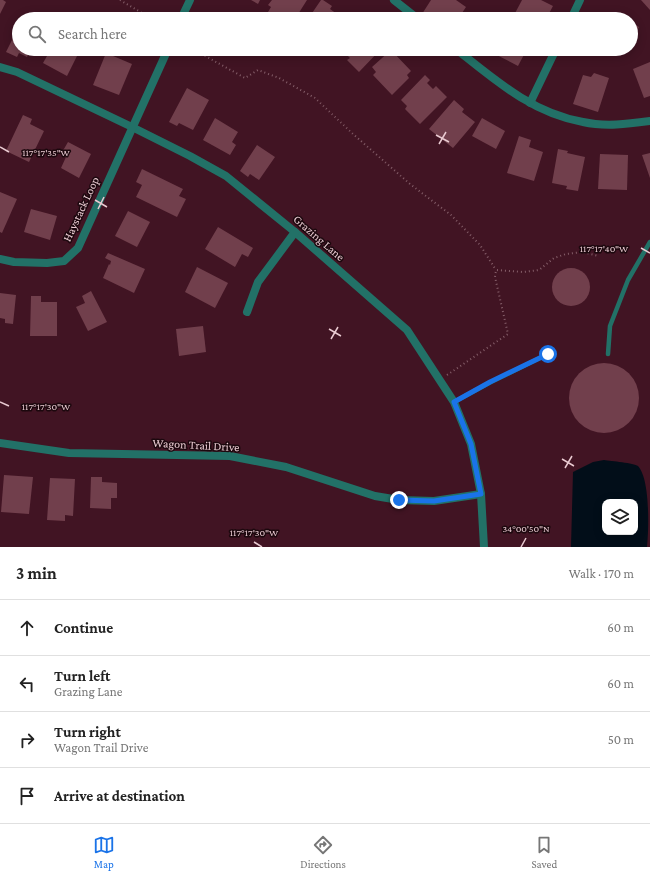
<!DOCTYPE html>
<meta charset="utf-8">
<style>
:root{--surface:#fff;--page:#f2f2f2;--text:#222;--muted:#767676;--line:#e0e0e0;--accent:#1a73e8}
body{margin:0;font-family:"Crimson Pro",serif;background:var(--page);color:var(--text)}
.controls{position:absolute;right:12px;bottom:12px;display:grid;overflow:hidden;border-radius:8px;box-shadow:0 2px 10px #0003}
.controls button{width:36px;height:36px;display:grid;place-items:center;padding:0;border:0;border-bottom:1px solid var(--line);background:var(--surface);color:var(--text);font:20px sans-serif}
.stop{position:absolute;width:12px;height:12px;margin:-9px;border:3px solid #1a73e8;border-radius:50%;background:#fff}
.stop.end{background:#1a73e8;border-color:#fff;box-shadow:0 1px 4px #0008}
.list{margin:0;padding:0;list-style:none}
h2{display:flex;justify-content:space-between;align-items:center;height:52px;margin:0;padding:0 16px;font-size:17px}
h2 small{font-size:13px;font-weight:400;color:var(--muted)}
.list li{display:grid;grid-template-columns:26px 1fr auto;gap:12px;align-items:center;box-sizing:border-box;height:56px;padding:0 16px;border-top:1px solid var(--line)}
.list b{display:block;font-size:15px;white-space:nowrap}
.list p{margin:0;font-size:13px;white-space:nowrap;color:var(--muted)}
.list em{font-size:13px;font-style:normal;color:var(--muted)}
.icon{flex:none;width:22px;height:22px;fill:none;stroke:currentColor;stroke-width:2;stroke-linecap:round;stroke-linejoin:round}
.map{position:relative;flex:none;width:650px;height:547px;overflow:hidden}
.search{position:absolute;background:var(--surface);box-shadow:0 2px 10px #0003;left:12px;right:12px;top:12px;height:44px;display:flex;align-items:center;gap:10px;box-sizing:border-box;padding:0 14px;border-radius:22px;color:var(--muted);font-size:15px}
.sheet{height:276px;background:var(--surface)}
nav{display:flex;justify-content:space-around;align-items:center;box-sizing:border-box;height:56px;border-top:1px solid var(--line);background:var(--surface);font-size:11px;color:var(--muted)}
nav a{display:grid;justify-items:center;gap:2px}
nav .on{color:var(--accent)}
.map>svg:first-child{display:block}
.water{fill:#020e19;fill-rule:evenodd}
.building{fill:#713f4c}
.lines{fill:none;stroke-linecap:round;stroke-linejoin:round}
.path{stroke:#855e69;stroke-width:2;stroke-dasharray:1 3;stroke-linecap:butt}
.service{stroke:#227167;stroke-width:4.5}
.minor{stroke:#227167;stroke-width:8}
.route{stroke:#1a73e8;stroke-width:5}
.ticks{fill:none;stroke:#e9cad1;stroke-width:1.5}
.labels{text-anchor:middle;stroke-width:3;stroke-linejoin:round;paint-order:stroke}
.street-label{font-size:12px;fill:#e9cad1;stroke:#1c080e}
.ticks-label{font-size:10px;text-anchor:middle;fill:#e9cad1;stroke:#1c080e;stroke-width:3;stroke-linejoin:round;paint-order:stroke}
</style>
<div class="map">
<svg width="650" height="547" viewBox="0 0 650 547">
<rect width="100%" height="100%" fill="#411423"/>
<path class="water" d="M604,460C611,461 634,463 638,466C650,479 649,527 647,547H571L573,472L593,462ZM605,502H635V532H605Z"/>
<g class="building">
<polygon points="0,0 3,0 6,2 0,14"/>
<polygon points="251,0 260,0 258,4"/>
<polygon points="272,0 307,0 295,19 279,19 268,12 271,7 268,5"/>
<polygon points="321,0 323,0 332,6 330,9 344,19 308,19"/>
<polygon points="431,0 456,0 466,7 458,19 430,19 422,14"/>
<polygon points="522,0 541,0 553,6 546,19 517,19 513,17"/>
<polygon points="641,0 650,0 650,10"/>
<polygon points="609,12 623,19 605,19"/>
<polygon points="631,23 639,27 634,36 631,34"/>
<polygon points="19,26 19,49 31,49 27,57 19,53 17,57 6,52"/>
<polygon points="51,49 68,49 78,54 67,76 43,63"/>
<polygon points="341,49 381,49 359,72 347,60 350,58"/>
<polygon points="495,49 527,49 518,66 493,53"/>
<polygon points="391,50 411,71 407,75 409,78 392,95 373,75 376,72 372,67"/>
<polygon points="106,53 132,64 119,95 93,85"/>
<polygon points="650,62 650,96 644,98 633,69"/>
<polygon points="594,73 609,78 598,112 573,104 583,75 591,77"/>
<polygon points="425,75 430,80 427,83 433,89 436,86 447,97 420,124 405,109 407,106 401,100"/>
<polygon points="187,88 209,100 193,130 179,123 177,126 169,122"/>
<polygon points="454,100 464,109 462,112 475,122 453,148 429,129"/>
<polygon points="23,115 32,119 30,124 44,131 29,162 6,151"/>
<polygon points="215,118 238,132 232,142 236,145 230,155 203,140"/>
<polygon points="482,118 505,131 496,149 472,136"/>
<polygon points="519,136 531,140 529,147 543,152 534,181 507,173"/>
<polygon points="68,142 91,154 79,178 61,168 66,157 61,154"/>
<polygon points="257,145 275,157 259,180 250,174 248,177 240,171"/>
<polygon points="558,149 568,151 567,153 585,157 578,191 566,189 567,186 552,183"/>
<polygon points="650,153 650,178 642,155"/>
<polygon points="600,154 628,155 627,190 598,189"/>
<polygon points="142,169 183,189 179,196 186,199 177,217 136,197 142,185 136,182"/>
<polygon points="0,192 17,199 2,233 0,232"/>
<polygon points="31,209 57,216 50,240 24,232"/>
<polygon points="128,211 150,222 137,247 115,236"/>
<polygon points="218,227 253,248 248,257 242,254 235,267 205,249"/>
<polygon points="108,253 145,269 134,293 103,278 109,264 110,265 111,261 105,258"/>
<polygon points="197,267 228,283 215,308 185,292"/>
<circle cx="571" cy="287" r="19"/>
<polygon points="91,291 107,322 88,331 76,307 85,303 82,296"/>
<polygon points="0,293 16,295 13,324 5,323 5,319 0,318"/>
<polygon points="31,296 41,296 41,302 57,302 57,336 30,336"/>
<polygon points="203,326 206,352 179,356 176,329"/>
<circle cx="604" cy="398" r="35"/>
<polygon points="4,475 33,477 29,514 1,512"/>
<polygon points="91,477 102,477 102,482 117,483 117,498 111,498 111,509 90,508"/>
<polygon points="50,478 75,479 73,516 65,515 65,521 47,520"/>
</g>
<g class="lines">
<g class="path">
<polyline points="120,0 152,19"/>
<polyline points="195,49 198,52 245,78 258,70 279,78 315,98 353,134 410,184 451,215 480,245 496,270"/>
<polyline points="447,375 508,334 495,277 496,270 523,272 539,270 554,258 566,254 583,252 598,256"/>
</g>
<g class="service">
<polyline points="608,354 610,326 628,280 650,242"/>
<polyline points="454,402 491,382 548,354"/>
</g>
<g class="minor">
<polyline points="394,0 418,19"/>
<polyline points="181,19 190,0"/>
<polyline points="571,19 580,0"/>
<path d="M456,49C495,80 532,113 583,122C605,127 628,124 650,121"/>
<polyline points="0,67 17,72 132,127 190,156 226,176 295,232 407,330 454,402 471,444 481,494 484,547"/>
<polyline points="530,103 556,49"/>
<polyline points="0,259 14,262 47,263 64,261 78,248 168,49"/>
<polyline points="247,312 258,282 295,232"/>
<polyline points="0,443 69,453 230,456 286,467 375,496 399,500 434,501 481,494"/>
</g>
</g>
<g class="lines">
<polyline class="route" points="399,500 434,501 481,494 471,444 454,402 490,382 548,354"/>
</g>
<path class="ticks" d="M436,135L449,142M439,144L446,132M0,147L9,152M95,200L107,207M98,209L104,197M641,248L650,253M329,329L341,336M331,339L338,327M0,402L9,406M562,459L574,466M565,468L572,456M254,542L262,547M521,547L526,538"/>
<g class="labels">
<g class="street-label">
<text transform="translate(81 209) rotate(-65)" y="4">Haystack Loop</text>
<text transform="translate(319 238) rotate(41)" y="4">Grazing Lane</text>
<text transform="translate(196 445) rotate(3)" y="4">Wagon Trail Drive</text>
</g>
</g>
<g class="ticks-label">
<text x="46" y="156">117°17'35"W</text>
<text x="604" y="252">117°17'40"W</text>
<text x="46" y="410">117°17'30"W</text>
<text x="526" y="532">34°00'50"N</text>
<text x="254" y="536">117°17'30"W</text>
</g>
</svg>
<div class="controls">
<button><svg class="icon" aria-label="layers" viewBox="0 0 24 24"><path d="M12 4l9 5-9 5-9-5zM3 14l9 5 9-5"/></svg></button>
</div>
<div class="stop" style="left:548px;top:354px"></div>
<div class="stop end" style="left:399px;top:500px"></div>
<div class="search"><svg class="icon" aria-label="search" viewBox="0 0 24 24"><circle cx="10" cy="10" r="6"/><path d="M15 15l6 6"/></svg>Search here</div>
</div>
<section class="sheet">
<h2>3 min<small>Walk · 170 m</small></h2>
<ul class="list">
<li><svg class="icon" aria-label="ahead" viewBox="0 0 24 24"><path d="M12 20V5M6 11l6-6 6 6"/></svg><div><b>Continue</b></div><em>60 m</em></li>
<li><svg class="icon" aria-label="left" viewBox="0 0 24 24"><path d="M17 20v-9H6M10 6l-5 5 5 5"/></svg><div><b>Turn left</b><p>Grazing Lane</p></div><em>60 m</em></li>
<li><svg class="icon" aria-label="right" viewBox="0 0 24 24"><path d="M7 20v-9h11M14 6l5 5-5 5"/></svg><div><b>Turn right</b><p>Wagon Trail Drive</p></div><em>50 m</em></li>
<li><svg class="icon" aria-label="arrive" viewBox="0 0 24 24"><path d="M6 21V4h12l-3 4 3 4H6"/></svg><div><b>Arrive at destination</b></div></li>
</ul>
</section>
<nav>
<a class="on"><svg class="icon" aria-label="map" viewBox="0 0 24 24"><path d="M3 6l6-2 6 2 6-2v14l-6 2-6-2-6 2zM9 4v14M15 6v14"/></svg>Map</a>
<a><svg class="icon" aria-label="directions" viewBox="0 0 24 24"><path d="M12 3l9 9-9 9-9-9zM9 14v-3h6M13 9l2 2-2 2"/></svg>Directions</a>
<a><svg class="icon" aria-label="saved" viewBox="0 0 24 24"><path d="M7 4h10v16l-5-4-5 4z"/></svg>Saved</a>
</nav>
